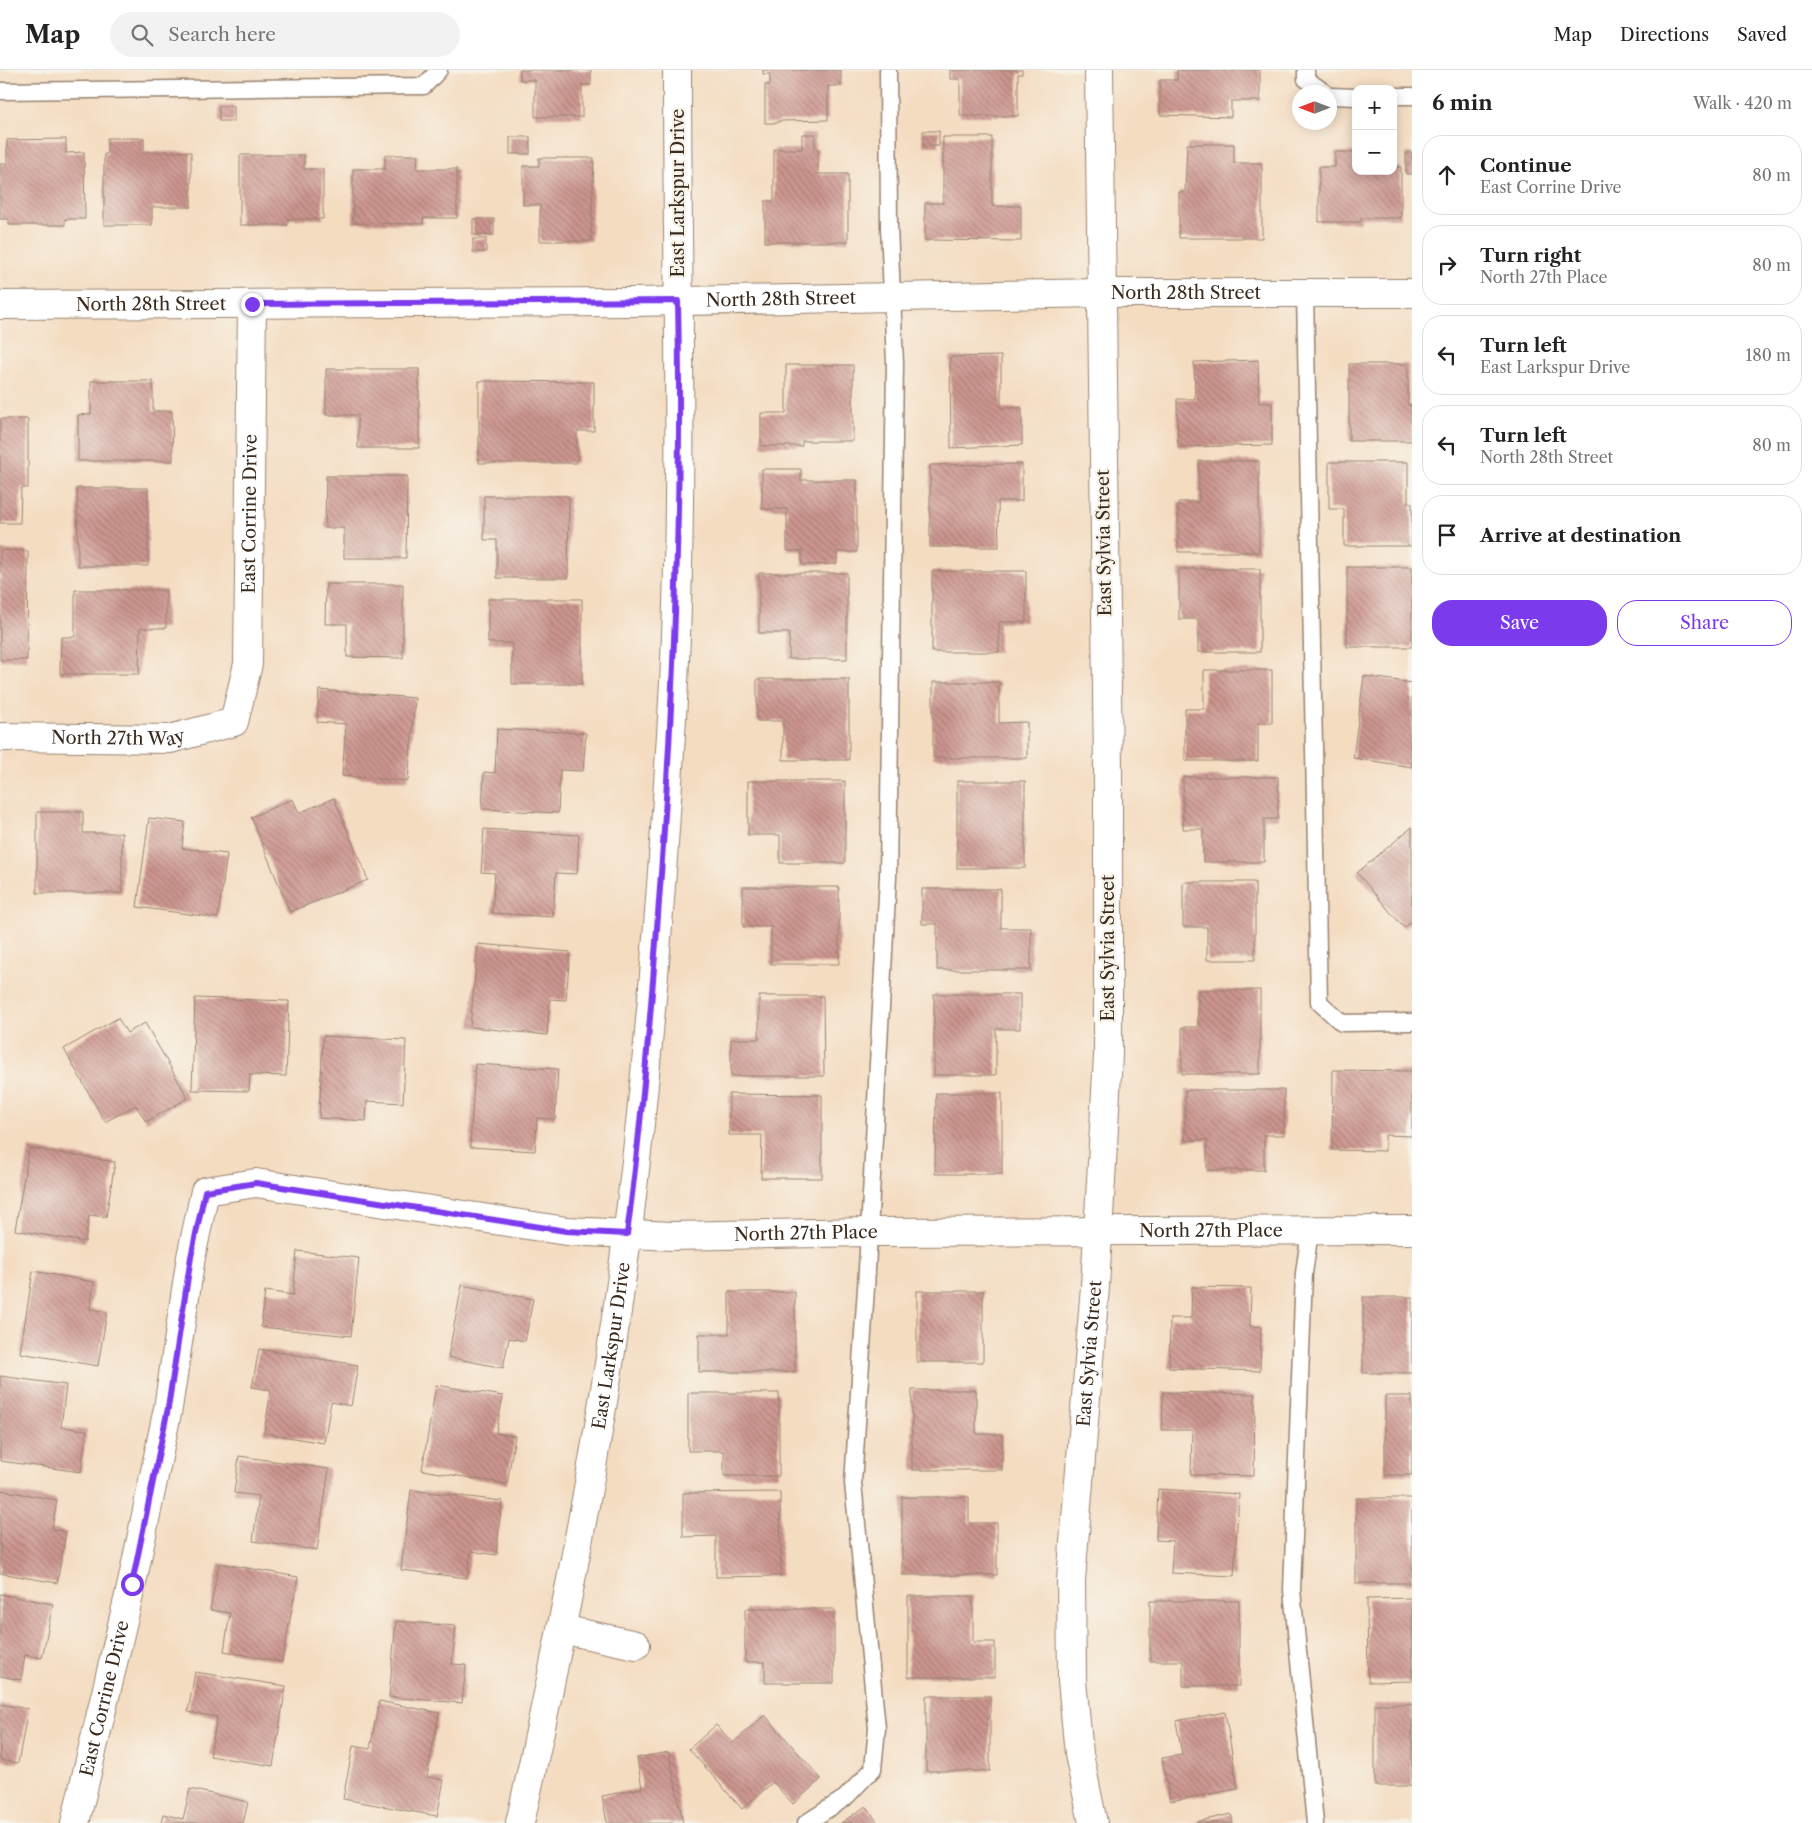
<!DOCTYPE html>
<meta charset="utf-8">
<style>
:root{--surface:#fff;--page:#f2f2f2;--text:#222;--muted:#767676;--line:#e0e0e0;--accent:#7c3aed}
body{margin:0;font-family:"Libre Caslon Text",serif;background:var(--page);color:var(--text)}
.controls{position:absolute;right:15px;top:15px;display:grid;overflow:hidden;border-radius:10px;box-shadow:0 2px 12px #0003}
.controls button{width:45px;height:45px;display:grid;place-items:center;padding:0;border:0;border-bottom:1px solid var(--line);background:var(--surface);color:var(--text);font:25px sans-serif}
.compass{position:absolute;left:1292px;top:15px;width:45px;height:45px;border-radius:50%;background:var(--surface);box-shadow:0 2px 12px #0003;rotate:270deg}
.stop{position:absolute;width:15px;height:15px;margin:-11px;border:4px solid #7c3aed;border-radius:50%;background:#fff}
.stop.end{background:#7c3aed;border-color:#fff;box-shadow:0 1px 5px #0008}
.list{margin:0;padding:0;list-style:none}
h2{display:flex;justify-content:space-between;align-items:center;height:65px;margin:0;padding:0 20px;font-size:21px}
h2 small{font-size:16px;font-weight:400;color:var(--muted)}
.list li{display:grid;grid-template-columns:32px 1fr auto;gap:15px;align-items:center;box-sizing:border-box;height:80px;margin:0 10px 10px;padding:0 10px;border:1px solid var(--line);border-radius:20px}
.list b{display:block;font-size:19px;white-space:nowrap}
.list p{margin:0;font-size:16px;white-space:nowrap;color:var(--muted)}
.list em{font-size:16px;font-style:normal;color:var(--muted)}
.actions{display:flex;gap:10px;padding:15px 20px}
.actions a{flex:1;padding:11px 0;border:1px solid var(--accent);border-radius:20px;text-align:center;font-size:18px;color:var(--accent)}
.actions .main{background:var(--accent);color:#fff}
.icon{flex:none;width:28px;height:28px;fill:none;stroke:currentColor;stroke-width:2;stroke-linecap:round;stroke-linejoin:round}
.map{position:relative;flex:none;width:1412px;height:1753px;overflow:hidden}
header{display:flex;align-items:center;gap:30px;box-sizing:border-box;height:70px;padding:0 25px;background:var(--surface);border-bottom:1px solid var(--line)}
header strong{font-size:24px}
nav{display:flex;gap:28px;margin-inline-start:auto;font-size:18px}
.search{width:350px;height:45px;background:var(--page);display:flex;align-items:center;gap:12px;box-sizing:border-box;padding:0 18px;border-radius:28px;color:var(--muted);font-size:19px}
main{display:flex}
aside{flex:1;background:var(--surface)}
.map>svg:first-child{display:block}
.building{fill:url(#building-back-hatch)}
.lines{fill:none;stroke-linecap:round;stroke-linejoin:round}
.service-casing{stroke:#988370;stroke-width:19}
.minor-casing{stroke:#988370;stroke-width:30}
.tertiary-casing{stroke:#988370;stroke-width:30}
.service{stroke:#fff;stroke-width:16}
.minor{stroke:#fff;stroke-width:28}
.tertiary{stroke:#fff;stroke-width:28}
.route{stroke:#7c3aed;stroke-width:6}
.labels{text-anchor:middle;stroke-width:4.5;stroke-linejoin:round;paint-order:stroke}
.street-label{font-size:18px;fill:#3b2a1e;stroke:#f7f3e8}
</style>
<header>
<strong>Map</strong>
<div class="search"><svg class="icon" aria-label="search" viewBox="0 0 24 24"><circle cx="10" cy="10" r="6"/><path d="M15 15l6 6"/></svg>Search here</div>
<nav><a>Map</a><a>Directions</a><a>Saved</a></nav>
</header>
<main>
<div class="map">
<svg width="1412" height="1753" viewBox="0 0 1412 1753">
<defs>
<pattern id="building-back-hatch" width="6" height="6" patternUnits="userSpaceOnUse" patternTransform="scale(1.25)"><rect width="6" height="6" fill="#cc958f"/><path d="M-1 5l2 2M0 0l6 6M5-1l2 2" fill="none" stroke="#a77a74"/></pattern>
</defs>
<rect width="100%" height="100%" fill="#f7f3e8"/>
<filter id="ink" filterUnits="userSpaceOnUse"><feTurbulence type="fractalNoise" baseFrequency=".02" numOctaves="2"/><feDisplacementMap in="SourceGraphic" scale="10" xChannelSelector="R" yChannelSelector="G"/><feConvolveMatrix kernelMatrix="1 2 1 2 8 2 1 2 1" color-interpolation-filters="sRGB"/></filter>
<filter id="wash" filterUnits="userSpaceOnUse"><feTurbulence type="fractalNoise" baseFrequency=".0096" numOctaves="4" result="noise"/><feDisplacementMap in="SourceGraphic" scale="20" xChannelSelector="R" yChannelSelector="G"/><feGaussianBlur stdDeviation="1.12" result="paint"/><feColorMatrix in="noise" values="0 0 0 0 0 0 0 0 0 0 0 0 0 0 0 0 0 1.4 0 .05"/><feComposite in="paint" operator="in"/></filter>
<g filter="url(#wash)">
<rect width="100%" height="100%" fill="#f4dcc1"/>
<g id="blocks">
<g class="building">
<polygon points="520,0 591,0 591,15 582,15 582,47 535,47 535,10 520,10"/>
<polygon points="763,0 841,0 841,16 828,16 828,50 778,51 778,53 765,53 765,15 770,15 770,4 763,4"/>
<polygon points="950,0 1022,0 1022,4 1018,4 1018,46 960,46 960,9 950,9"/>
<polygon points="1177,0 1260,0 1260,31 1231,31 1231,47 1160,45 1160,10 1177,10"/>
<rect x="219" y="36" width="15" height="15"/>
<rect x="923" y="61" width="16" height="15"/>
<polygon points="802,64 815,64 815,79 818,79 818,104 848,104 848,172 765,172 765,131 774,131 774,79 802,79"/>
<rect x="510" y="67" width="20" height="17"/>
<polygon points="943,67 992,67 992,136 1021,136 1021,171 925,170 925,133 943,133"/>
<polygon points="107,68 144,68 144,82 191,82 191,137 152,137 152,155 104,155 104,84 107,84"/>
<polygon points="66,69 66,83 84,82 85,149 65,149 65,155 9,155 9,149 0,149 0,94 7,94 7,70"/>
<polygon points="1187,74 1234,74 1234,93 1262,93 1262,168 1179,168 1179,122 1185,122"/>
<polygon points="1335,82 1356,82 1356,101 1393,101 1393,97 1401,97 1401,148 1361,148 1361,152 1319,152 1319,97 1335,97"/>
<rect x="1406" y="83" width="6" height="21"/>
<polygon points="240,85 304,85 304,99 323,99 323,149 288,149 288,155 240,155"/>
<polygon points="385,85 418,85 417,99 457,99 457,148 423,148 423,154 353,153 353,99 385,99"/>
<polygon points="539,88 594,88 591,171 540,171 540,135 523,135 523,96 539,96"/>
<rect x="473" y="149" width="21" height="16"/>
<rect x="473" y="169" width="13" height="13"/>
<polygon points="1001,286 1001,338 1022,338 1022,375 951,378 950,287"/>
<polygon points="1258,290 1259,333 1272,333 1272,375 1178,377 1177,329 1195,329 1194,292"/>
<polygon points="1349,294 1408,294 1408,335 1412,335 1412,371 1349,371"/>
<polygon points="786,295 853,295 853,371 802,371 802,376 761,376 761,343 786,343"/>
<polygon points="326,299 419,299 419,378 358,378 358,345 326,345"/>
<polygon points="91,311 153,311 153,341 172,341 173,391 78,391 78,345 91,344"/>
<polygon points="479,311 594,312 594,361 577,361 577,393 479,393"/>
<polygon points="0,349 28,349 28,418 21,418 20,453 0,453"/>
<polygon points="1199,391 1259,391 1259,482 1178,482 1178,432 1199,432"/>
<polygon points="1329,392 1408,392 1408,433 1412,433 1412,476 1344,476 1344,439 1329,439"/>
<polygon points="1022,394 1022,431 998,431 999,477 930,477 930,395"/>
<polygon points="762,399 801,399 801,410 857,410 857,482 837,482 837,494 802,495 802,481 787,481 787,439 762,439"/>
<polygon points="326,406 407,406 406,488 344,488 344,458 325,458"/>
<polygon points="77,418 148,418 148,496 78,496"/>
<polygon points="484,426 569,426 568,508 497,508 497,470 484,470"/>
<polygon points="0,480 28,481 27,590 0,590"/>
<rect x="1347" y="497" width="65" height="80"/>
<polygon points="1179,499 1260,499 1260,582 1198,582 1198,549 1179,549"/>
<polygon points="932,501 1026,501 1026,552 999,552 999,582 932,582"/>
<polygon points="759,503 847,503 847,589 789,589 789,563 759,563"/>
<polygon points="326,514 403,514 403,588 347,587 347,554 325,554"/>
<polygon points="75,520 166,520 166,558 140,558 139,604 60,604 61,567 75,567"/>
<polygon points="488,529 582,529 582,614 512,614 512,573 488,573"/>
<polygon points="1204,600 1272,600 1272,653 1258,653 1258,691 1185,691 1185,639 1204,639"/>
<polygon points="1364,606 1412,613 1412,697 1353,688"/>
<polygon points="757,609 849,609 849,690 783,690 783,651 757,651"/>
<polygon points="933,612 999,612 999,653 1027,652 1027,688 933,688"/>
<polygon points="319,620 415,628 408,711 342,706 346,654 317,652"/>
<polygon points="497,659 586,663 583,701 560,700 558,743 482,739 484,702 495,703"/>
<polygon points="1183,707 1278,707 1278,749 1264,749 1264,792 1203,792 1203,759 1183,759"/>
<polygon points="748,711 845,711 845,793 780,793 780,765 748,765"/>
<rect x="957" y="711" width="68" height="87"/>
<polygon points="334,728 368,810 290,842 251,747 293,729 299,743"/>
<polygon points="37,742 83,742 83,763 122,763 122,823 37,823"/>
<polygon points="149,748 185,752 182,778 227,784 218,848 137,837"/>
<polygon points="1412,757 1412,851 1404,858 1357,803"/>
<polygon points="484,759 579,765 577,804 556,803 553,847 492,843 495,803 481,802"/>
<polygon points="1183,812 1255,812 1255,890 1207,890 1207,857 1183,857"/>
<polygon points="743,817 839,817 839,894 771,894 771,857 743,857"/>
<polygon points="922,819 1001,819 1001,858 1031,858 1031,900 937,900 937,854 922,854"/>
<polygon points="478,874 570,882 566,930 550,929 547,965 470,957"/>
<polygon points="1198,920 1260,920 1260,1004 1182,1004 1182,957 1198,957"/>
<polygon points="934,924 1020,924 1020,959 996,959 996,1005 934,1005"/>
<polygon points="759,926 823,926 824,1006 731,1006 731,969 759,969"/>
<polygon points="195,928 289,931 286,1006 250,1005 249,1021 192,1020"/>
<polygon points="118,948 127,963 145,953 188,1028 146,1052 136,1035 105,1052 64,979"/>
<polygon points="323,966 406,970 403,1033 367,1031 366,1051 319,1048"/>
<polygon points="475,994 558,999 555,1049 537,1048 535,1081 470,1077"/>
<polygon points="1333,1000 1412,1001 1412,1066 1385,1065 1385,1081 1332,1080"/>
<polygon points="1185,1020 1284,1020 1284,1065 1264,1065 1264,1100 1207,1100 1207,1070 1185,1070"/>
<polygon points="936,1023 1002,1023 1002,1104 935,1104"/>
<polygon points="729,1024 822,1025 822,1108 761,1108 762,1065 729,1065"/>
<polygon points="29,1078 115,1092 106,1147 89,1145 85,1172 15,1160"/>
<polygon points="297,1181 359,1188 351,1266 261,1257 265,1221 293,1225"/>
<polygon points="33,1201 94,1212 90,1239 107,1242 98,1296 20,1283"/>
<polygon points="462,1215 533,1229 525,1271 509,1268 503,1298 448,1287"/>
<polygon points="1192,1217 1251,1218 1250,1256 1261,1257 1260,1301 1169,1298 1170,1248 1191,1248"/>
<rect x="917" y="1221" width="66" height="71"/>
<polygon points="729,1222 795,1222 795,1302 699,1302 699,1264 729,1264"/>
<rect x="1363" y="1227" width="49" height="76"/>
<polygon points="259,1279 358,1295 351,1336 331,1332 324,1373 264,1363 271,1320 252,1317"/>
<polygon points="0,1306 66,1315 61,1357 87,1360 81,1402 0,1391"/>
<polygon points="436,1315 503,1326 496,1363 515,1366 507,1414 422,1400"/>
<polygon points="912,1320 976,1320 976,1364 1002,1364 1002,1400 912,1400"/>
<polygon points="1163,1322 1255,1324 1254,1406 1191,1405 1192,1360 1162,1360"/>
<polygon points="688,1323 779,1323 779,1406 724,1406 724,1381 688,1381"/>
<rect x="1385" y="1326" width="27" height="79"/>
<polygon points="239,1386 329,1399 317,1480 253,1471 259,1426 234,1423"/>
<polygon points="1158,1419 1239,1424 1234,1506 1171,1503 1173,1471 1156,1470"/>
<polygon points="0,1420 57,1430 52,1459 66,1462 57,1513 0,1503"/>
<polygon points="411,1420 502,1431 496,1485 471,1481 467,1508 401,1500"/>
<polygon points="780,1422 781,1506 716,1507 716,1466 683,1467 683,1423"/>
<polygon points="902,1427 969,1427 969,1453 997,1453 997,1505 902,1505"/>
<rect x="1356" y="1428" width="56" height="85"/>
<polygon points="219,1493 298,1507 282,1592 224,1581 230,1543 210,1540"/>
<polygon points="0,1524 53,1534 42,1588 25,1585 21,1610 0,1606"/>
<polygon points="908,1526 973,1526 973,1572 995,1572 995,1607 908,1607"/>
<polygon points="1412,1528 1412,1611 1368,1612 1367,1529"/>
<polygon points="1150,1531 1239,1531 1239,1616 1183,1616 1183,1591 1150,1591"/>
<polygon points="745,1539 834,1539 834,1613 765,1613 765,1592 745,1592"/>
<polygon points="396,1551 456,1556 452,1594 466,1595 462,1633 389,1627"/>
<polygon points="195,1602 286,1616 273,1696 210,1686 217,1647 188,1642"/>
<rect x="926" y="1626" width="64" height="75"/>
<polygon points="379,1631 439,1643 427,1707 444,1710 437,1746 343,1729 353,1676 370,1679"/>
<polygon points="0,1634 28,1639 18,1693 0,1690"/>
<rect x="1375" y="1634" width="37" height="82"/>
<polygon points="1225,1642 1238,1719 1170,1731 1162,1688 1182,1685 1176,1651"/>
<polygon points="765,1645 821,1709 793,1734 773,1712 742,1739 689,1679 716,1655 733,1673"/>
<polygon points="669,1682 683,1753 607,1753 602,1726 642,1718 637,1688"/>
<polygon points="190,1719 248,1732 243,1753 161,1753 163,1744 183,1749"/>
<polygon points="866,1736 878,1753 841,1753"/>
<polygon points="1231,1744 1233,1753 1196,1753 1196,1752"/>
</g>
</g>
</g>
<g filter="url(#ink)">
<use href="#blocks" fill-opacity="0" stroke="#988370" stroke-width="1"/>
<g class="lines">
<defs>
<g id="service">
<polyline points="1306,0 1306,9 1324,22"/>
<polyline points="0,21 424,16 439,0"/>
<polyline points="1330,26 1356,27"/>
<polyline points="1393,26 1412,26"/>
<polyline points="1305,222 1319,932 1342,953 1412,952"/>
<polyline points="1310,1161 1304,1203 1292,1520 1315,1753"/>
<polyline points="806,1753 845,1728 873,1699 877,1658 853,1413 866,1218 888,807 895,293 889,157 888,0"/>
</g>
<g id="minor">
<path id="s1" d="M0,667L170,669L234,652L248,594L252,234"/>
<polyline points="561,1559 636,1575"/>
<path id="s2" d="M75,1753L132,1513L168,1338L191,1187L205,1121L256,1113L566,1161L673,1166L868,1162L1412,1160"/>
<path id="s3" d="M520,1753C560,1574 596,1394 621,1213C648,1014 663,812 674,612C684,408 677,204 677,0"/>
<path id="s4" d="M1093,1753L1079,1684L1072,1611L1071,1510L1095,1217L1108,986V698L1099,0"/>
</g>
<g id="tertiary">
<path id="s5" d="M0,235L634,232L1100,223H1412"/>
</g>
</defs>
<use href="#service" class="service-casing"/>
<use href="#minor" class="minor-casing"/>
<use href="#tertiary" class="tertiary-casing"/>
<use href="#service" class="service"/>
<use href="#minor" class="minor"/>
<use href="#tertiary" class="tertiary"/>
</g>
</g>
<g class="lines" filter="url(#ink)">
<path class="route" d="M132,1514L168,1338L191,1187L205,1121L256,1113L566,1161L627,1164C644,1035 654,905 663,775C675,594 682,413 678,231L252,234"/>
</g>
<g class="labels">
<g class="street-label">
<text transform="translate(678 123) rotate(-90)" y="6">East Larkspur Drive</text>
<text dy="6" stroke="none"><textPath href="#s5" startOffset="1186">North 28th Street</textPath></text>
<text dy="6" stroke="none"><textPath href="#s5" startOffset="781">North 28th Street</textPath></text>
<text dy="6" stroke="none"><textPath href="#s5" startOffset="151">North 28th Street</textPath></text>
<text dy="6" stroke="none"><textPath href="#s1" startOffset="446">East Corrine Drive</textPath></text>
<text transform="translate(1104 473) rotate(-91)" y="6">East Sylvia Street</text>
<text dy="6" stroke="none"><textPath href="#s1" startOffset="118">North 27th Way</textPath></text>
<text transform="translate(1108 878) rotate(-90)" y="6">East Sylvia Street</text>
<text dy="6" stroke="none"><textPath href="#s2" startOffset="1656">North 27th Place</textPath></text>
<text dy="6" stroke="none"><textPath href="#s2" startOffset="1251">North 27th Place</textPath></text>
<text dy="6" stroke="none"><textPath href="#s3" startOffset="486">East Larkspur Drive</textPath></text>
<text dy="6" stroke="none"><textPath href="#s4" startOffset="472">East Sylvia Street</textPath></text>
<text dy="6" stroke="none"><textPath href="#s2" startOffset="128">East Corrine Drive</textPath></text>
</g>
</g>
</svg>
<div class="controls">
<button>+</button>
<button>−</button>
</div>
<svg class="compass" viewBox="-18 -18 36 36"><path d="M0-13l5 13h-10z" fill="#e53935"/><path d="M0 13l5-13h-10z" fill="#767676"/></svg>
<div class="stop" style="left:132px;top:1514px"></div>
<div class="stop end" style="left:252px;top:234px"></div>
</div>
<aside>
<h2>6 min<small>Walk · 420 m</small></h2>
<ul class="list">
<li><svg class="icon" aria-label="ahead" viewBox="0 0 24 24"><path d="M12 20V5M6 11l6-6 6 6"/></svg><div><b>Continue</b><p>East Corrine Drive</p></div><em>80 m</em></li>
<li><svg class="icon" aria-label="right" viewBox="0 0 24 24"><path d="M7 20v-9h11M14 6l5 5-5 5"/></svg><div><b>Turn right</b><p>North 27th Place</p></div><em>80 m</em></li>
<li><svg class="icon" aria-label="left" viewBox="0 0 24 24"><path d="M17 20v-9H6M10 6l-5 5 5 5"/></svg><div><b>Turn left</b><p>East Larkspur Drive</p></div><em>180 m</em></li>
<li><svg class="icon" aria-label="left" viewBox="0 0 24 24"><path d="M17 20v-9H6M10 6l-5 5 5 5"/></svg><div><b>Turn left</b><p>North 28th Street</p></div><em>80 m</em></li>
<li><svg class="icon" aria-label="arrive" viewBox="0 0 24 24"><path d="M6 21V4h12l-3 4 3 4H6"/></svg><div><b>Arrive at destination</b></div></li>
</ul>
<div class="actions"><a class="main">Save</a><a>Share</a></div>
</aside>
</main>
